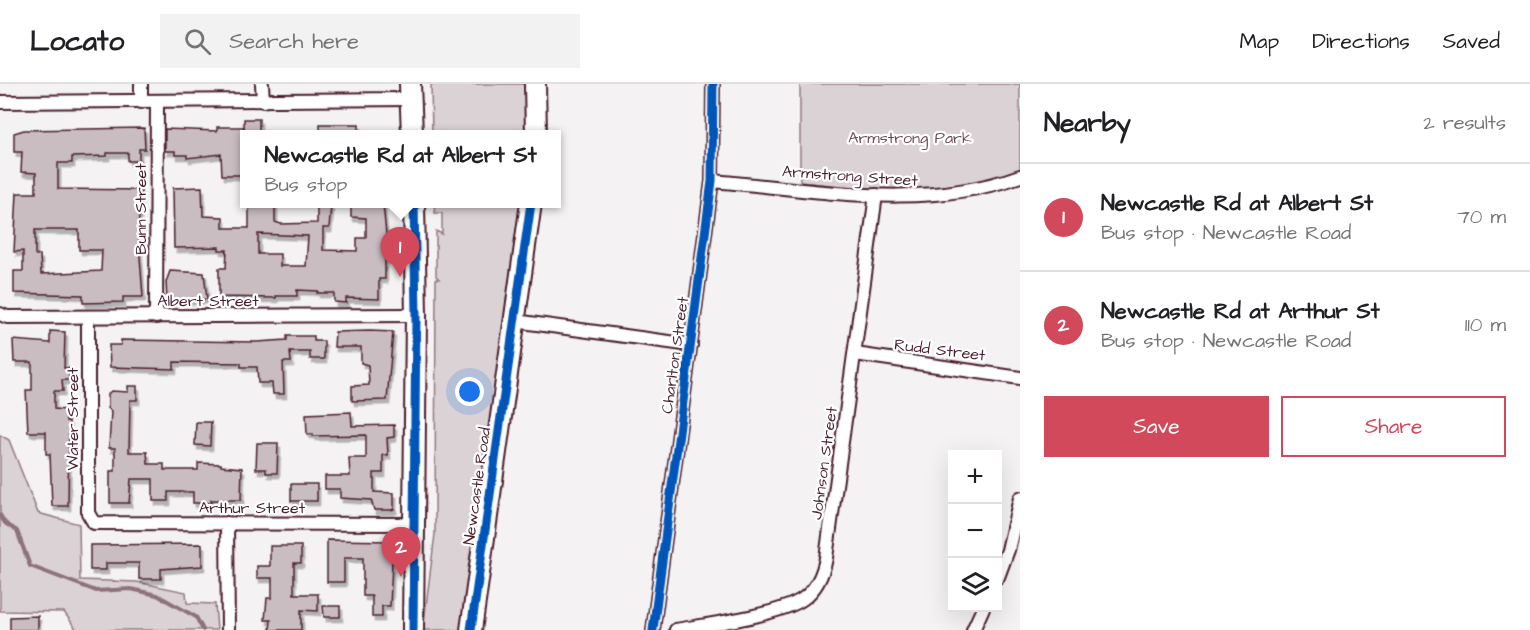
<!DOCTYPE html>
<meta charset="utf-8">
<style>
:root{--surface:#fff;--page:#f2f2f2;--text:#202124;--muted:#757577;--line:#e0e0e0;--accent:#d1495b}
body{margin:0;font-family:"Architects Daughter",sans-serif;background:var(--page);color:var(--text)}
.controls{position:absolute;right:18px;bottom:18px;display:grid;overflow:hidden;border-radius:0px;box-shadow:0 6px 24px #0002}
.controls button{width:54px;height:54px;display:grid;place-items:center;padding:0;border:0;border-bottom:2px solid var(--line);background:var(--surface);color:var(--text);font:30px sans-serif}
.you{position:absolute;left:470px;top:308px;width:21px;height:21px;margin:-15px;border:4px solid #fff;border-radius:50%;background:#1a73e8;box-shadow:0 0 0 9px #1a73e833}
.badge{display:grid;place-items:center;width:39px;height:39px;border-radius:50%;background:var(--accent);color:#fff;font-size:20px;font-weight:700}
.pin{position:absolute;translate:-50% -50px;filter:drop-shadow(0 2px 3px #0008)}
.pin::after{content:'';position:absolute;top:32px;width:21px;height:18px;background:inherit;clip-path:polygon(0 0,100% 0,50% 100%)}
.popup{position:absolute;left:240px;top:46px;width:321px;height:78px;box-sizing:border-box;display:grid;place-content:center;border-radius:0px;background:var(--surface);filter:drop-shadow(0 2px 4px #0005);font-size:20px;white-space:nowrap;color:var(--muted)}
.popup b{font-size:22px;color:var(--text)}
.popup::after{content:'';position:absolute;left:50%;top:100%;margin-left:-12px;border:12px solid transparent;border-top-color:var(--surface)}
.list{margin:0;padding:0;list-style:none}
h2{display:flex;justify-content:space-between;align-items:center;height:78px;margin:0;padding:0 24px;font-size:26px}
h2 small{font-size:20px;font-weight:400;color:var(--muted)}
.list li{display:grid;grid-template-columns:39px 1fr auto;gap:18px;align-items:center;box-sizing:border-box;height:108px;padding:0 24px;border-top:2px solid var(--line)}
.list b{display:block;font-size:22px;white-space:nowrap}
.list p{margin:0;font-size:20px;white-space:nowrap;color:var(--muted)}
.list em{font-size:20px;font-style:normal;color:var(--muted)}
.actions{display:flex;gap:12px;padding:18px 24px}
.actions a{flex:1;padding:14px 0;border:2px solid var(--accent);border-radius:0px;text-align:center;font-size:21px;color:var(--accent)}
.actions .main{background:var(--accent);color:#fff}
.icon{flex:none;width:33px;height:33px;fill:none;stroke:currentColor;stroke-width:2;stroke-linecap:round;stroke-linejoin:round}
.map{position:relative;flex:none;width:1020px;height:546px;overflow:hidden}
header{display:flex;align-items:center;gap:36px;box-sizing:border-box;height:84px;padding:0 30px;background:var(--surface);border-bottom:2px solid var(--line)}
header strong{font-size:28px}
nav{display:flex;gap:33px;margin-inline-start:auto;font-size:21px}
.search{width:420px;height:54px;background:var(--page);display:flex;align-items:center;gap:15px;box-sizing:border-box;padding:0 21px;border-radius:0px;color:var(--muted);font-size:22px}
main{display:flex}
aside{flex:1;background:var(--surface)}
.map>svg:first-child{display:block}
.green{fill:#dbd2d5;stroke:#927880;stroke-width:1.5}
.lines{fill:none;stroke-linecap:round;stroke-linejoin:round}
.stream{stroke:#8d727a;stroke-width:4}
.building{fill:#cabdc1;stroke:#4a1f2b;stroke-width:1.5;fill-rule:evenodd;filter:url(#shadow)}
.minor-casing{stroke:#4a1f2b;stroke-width:16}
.trunk-casing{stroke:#4a1f2b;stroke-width:24}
.minor{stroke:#fff;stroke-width:12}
.trunk{stroke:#fff;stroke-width:20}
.cycleway-casing{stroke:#fff;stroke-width:13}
.cycleway{stroke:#0057b8;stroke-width:9}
.labels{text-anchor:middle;stroke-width:4.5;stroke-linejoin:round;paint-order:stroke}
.park-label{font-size:16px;fill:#6e4c56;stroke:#fff}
.street-label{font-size:16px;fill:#4a1f2b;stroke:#fff}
</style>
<header>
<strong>Locato</strong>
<div class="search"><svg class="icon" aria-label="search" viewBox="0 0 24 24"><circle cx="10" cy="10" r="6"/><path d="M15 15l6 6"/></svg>Search here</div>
<nav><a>Map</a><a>Directions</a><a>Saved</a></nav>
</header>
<main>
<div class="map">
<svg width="1020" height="546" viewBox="0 0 1020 546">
<defs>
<filter id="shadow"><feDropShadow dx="2.5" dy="4.5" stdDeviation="0" flood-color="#0004"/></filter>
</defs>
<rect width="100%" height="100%" fill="#f4f2f2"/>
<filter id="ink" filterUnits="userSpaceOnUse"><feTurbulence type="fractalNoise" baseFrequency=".0167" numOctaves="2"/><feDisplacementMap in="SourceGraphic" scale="12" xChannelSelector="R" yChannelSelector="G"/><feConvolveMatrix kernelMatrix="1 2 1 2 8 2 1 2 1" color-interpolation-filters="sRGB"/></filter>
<g filter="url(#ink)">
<g class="green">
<polygon points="431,0 526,0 527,50 432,50"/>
<path d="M800,0H1020V86C995,93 970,102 944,105C897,110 848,102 800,98Z"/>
<polygon points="435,120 521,120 462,546 423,546 435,450 436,195 439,195 436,192 436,147 442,150 442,129 435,129"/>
<polygon points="0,351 9,356 38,429 79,440 80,496 137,498 186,508 187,519 215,520 217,546 77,546 64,528 0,527"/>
</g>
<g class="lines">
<polyline class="stream" points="0,431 5,439 17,447 30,482 96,507 131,505 157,511 196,533 203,546"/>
</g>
<g class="building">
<rect x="244" y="35" width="15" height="16"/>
<rect x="320" y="40" width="39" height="11"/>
<polygon points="217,43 244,43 244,91 222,91 221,70 187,74 187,71 175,71 175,67 165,67 165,45 217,47"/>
<path d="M144,44L145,65H139V77H128V69H107V72L72,73V79H58V105L141,106L138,147L143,213H123V218L83,219V211L14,209V187H23V167L14,168L17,109H36V89L21,88L22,68H14V49L24,46ZM35,146H79V166H102L101,187L41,190L40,171H35Z"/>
<path d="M202,103L203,132L223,133V144H249V120H275V138L281,140L317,139V122H331L329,144H323V166L357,167V154H366V134L351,133V120H383L388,171H385V195H379V215L346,214V219L334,218V209H317L318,207L297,206V212H276V214L219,213V184H226L227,166H219V163L174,164L173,104ZM258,150L308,152L306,182H280V170H258Z"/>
<polygon points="170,187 204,189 207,215 167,217 166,198"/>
<polygon points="50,247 65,248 64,284 69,284 69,296 62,296 63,307 54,307 54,325 66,326 66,337 69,337 68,422 52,422 50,370 46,370 46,348 28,348 26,306 32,306 32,278 14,278 13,256 50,259"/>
<polygon points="370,247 393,248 387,316 352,317 352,302 369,301 368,281 361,279 361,263 334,263 335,248"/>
<polygon points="287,252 314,252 314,257 324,257 324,275 310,275 310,268 290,268 291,278 283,278 284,310 273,310 272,299 258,299 257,283 241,283 241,279 174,278 174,285 110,283 109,261 121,261 121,256 257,258 287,256"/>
<polygon points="128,302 137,302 137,316 130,316 129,368 147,368 148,380 164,380 164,386 198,386 198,379 221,380 221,382 242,384 241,416 211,416 211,419 193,419 193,408 168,408 168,417 153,417 153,395 131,395 129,419 110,419 110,387 115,387 115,364 109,364 111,327 108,324 108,310 111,307 128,308"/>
<polygon points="351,328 352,342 394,341 394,353 387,354 388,371 383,371 383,389 374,389 374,408 394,409 394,425 391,426 374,426 371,416 340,414 340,405 325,405 325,392 350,392 349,374 366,374 366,351 313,352 313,350 307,350 306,330"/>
<polygon points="196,338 211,338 210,362 195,361"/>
<polygon points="257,359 278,359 277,389 266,389 266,385 256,385"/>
<rect x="291" y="400" width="26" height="17"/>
<polygon points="327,456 393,457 390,522 382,522 382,533 372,533 372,512 363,512 363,474 344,474 344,498 327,498"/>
<polygon points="202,460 202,482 161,485 161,495 139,495 139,479 106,479 106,486 90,486 90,461"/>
<polygon points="270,462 301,462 301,479 294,479 294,510 318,510 318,527 301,526 301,546 270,546 271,536 265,536 267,514 272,514 272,494 257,494 257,482 270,482"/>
<polygon points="323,522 340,522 340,533 324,533"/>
<polygon points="38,532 38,546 10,546 10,533"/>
</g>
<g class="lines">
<defs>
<g id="minor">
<polyline points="141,0 141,18"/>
<polyline points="262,0 263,17"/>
<polyline points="0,18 411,15"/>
<path d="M712,97C814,105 921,128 1020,92"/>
<polyline points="0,230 7,233 416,231"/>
<polyline points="88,233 88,429 94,439 414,440"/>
<polyline points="156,233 157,18"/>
<polyline points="515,237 691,261"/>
<polyline points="855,270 1020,294"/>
<polyline points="227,439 228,546"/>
<polyline points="998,493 1008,466 1020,414"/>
<polyline points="653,546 712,97 713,0"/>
<path d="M676,546C705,541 782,531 804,514C817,504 823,490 826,474L876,111"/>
<polyline points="973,546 983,524"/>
</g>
<g id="trunk">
<polyline points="410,0 412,50"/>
<polyline points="535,0 536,50"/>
<polyline points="413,546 416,231 414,119"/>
<polyline points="471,546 531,119"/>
</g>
</defs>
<use href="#minor" class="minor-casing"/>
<use href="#trunk" class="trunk-casing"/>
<use href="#minor" class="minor"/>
<use href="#trunk" class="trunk"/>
<defs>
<g id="cycleway">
<polyline points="413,546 416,231 414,119"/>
<polyline points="471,546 531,119"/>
<polyline points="653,546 712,97 713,0"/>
</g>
</defs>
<use href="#cycleway" class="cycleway-casing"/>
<use href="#cycleway" class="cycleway"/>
</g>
</g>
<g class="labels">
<g class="park-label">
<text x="910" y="59">Armstrong Park</text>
</g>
<g class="street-label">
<text transform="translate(850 91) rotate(4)" y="6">Armstrong Street</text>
<text transform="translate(140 125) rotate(-90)" y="6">Bunn Street</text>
<text x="208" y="222">Albert Street</text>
<text transform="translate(940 265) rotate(7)" y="6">Rudd Street</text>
<text transform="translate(674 271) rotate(-82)" y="6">Charlton Street</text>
<text transform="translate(72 335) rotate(-90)" y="6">Water Street</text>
<text transform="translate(823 379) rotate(-82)" y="6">Johnson Street</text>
<text transform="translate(476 402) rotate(-82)" y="6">Newcastle Road</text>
<text x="252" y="429">Arthur Street</text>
</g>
</g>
</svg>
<div class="controls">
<button>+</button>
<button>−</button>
<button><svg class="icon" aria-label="layers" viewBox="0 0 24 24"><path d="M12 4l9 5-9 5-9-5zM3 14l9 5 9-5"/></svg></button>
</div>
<div class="you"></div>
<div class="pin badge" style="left:400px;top:193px">1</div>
<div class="popup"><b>Newcastle Rd at Albert St</b>Bus stop</div>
<div class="pin badge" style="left:401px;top:493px">2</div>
</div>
<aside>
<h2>Nearby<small>2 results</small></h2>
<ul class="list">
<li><span class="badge">1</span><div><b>Newcastle Rd at Albert St</b><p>Bus stop · Newcastle Road</p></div><em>70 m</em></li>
<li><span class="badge">2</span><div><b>Newcastle Rd at Arthur St</b><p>Bus stop · Newcastle Road</p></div><em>110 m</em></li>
</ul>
<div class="actions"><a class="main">Save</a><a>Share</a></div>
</aside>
</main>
